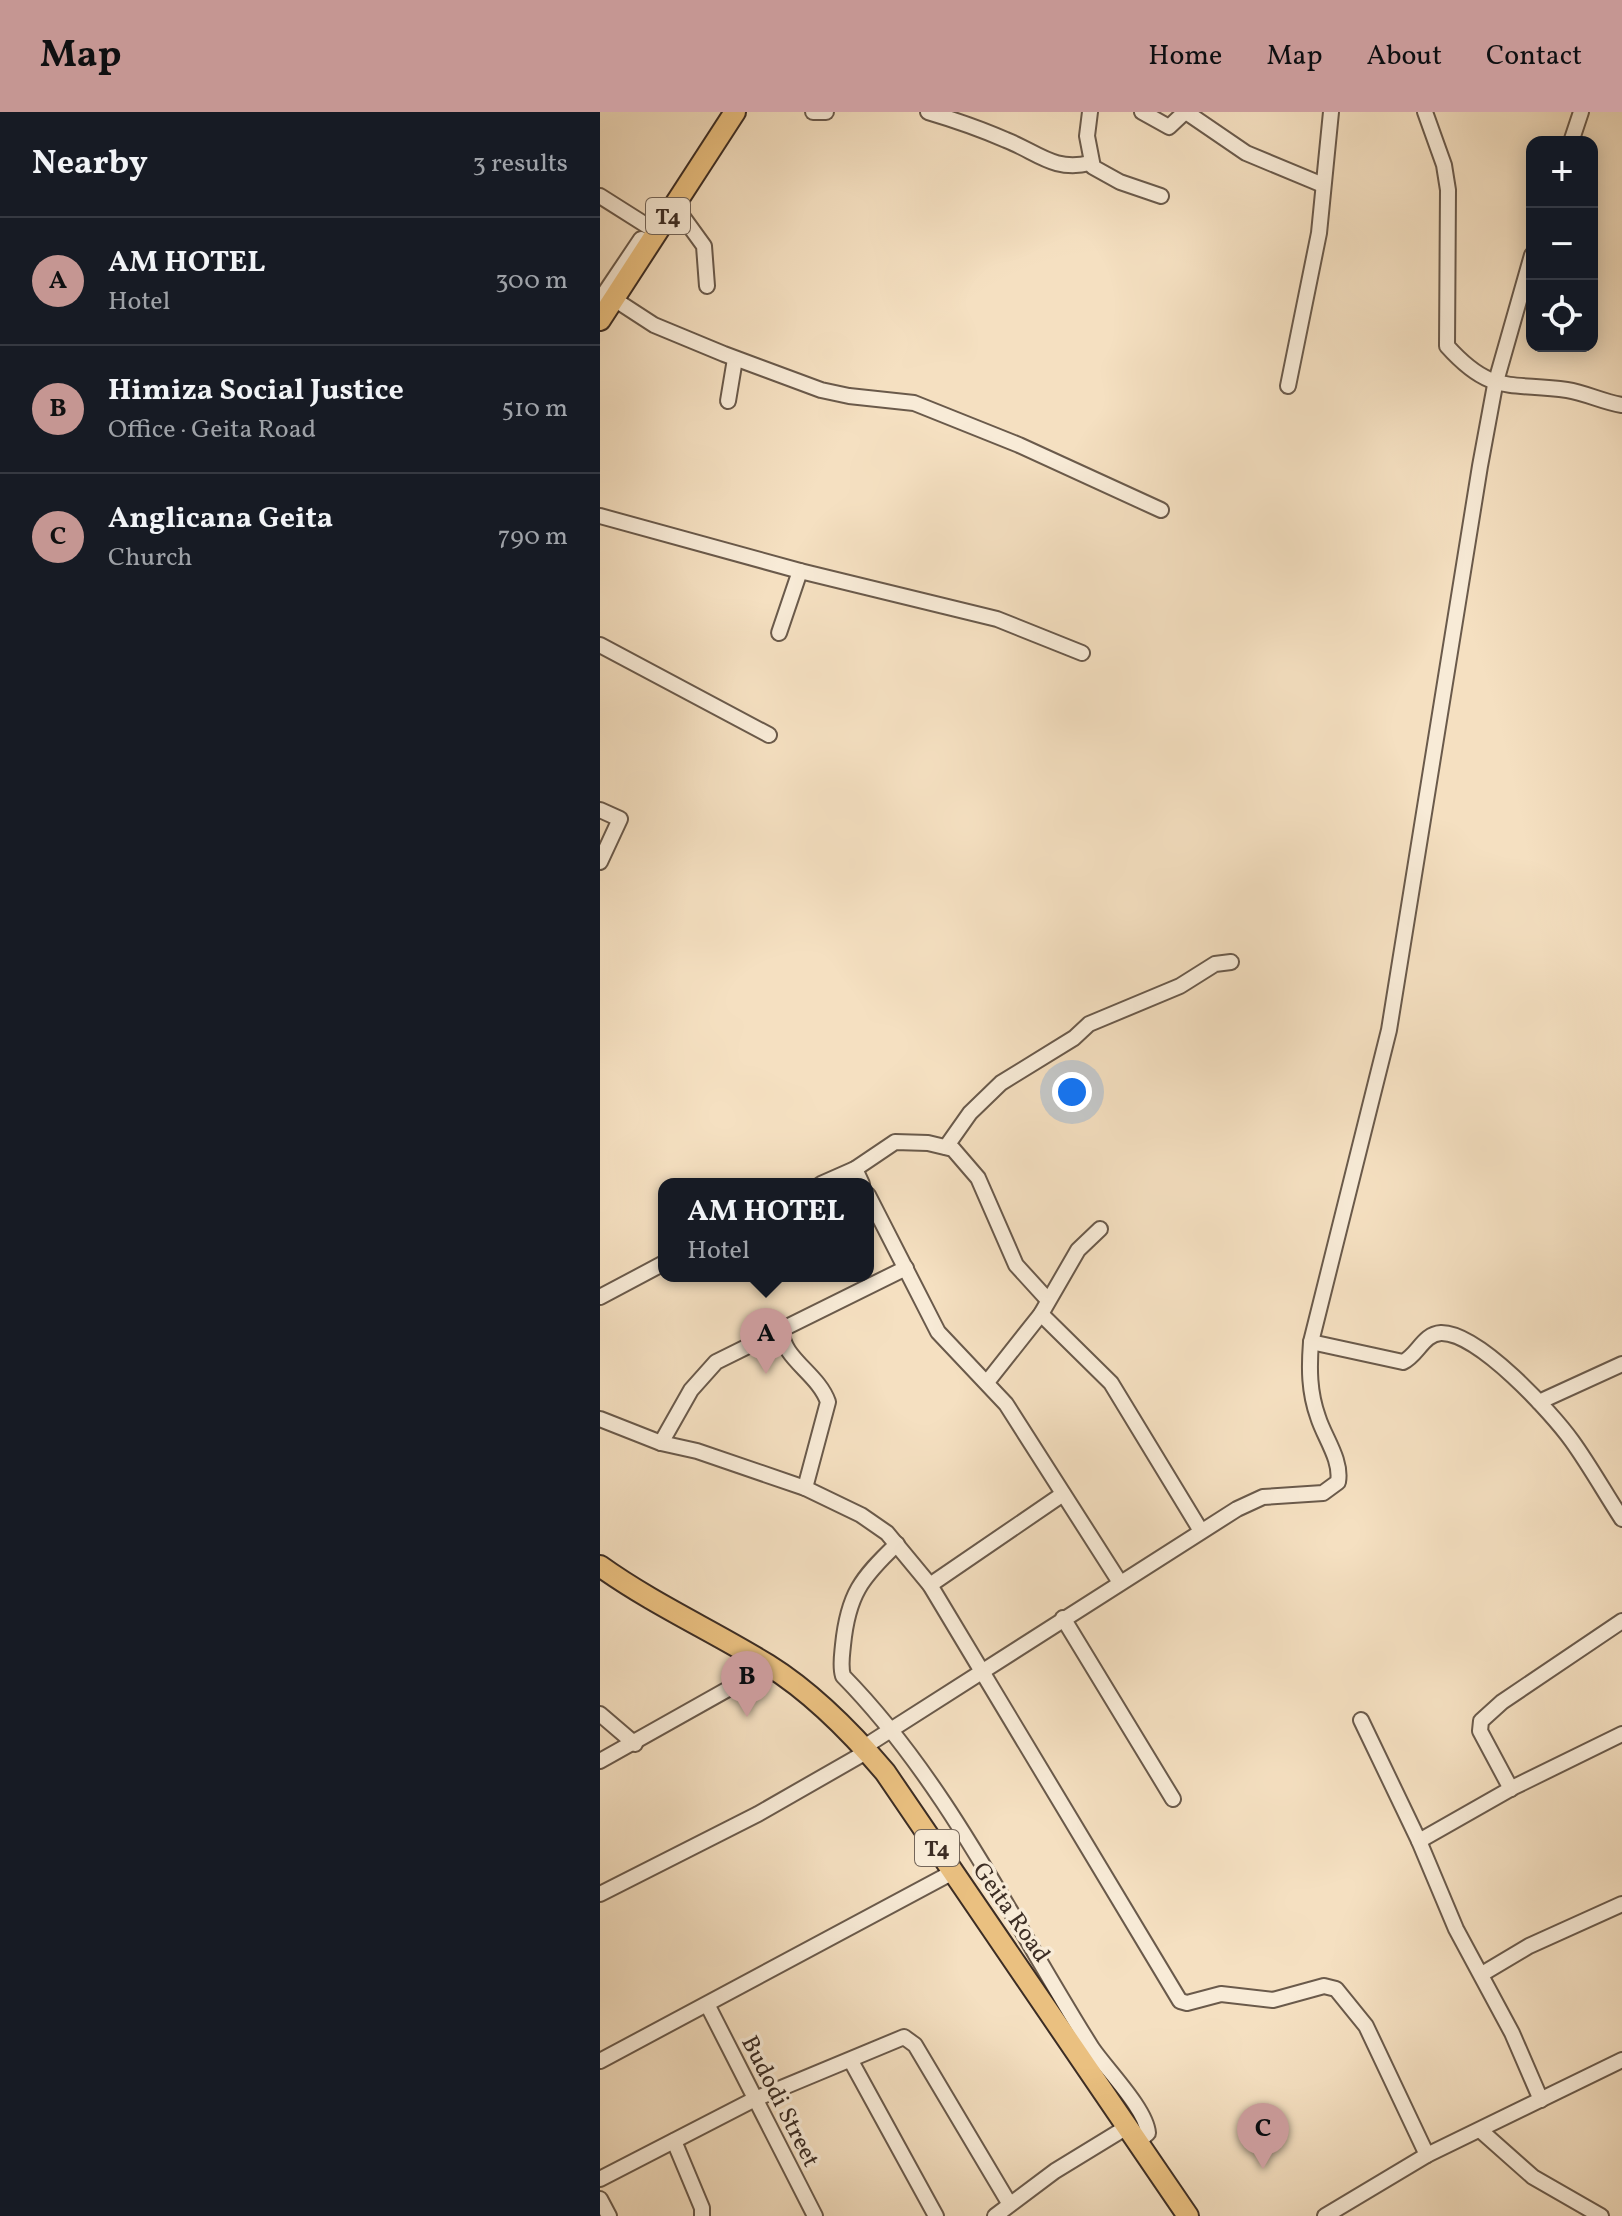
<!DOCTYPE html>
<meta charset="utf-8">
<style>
:root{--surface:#171b24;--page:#242831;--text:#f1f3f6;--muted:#9ea1a6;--line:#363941;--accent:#c59692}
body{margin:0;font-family:Vollkorn,serif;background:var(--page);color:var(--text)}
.controls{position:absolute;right:24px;top:24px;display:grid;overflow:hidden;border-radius:16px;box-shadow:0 4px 20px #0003}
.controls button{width:72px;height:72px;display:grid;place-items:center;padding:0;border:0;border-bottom:2px solid var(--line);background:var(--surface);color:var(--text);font:40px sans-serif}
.you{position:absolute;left:472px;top:980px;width:28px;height:28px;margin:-20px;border:6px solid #fff;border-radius:50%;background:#1a73e8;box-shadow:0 0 0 12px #1a73e833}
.badge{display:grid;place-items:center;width:52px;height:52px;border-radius:50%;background:var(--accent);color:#111;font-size:26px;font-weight:700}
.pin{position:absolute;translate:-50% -66px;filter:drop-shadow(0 2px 4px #0008)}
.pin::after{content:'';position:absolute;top:42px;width:28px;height:24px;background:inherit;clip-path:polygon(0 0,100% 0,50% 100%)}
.popup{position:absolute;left:58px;top:1066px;width:216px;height:104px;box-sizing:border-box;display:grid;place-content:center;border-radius:16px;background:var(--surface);filter:drop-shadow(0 2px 6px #0005);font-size:26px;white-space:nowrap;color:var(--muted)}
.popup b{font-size:30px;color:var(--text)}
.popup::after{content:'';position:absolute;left:50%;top:100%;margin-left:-16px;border:16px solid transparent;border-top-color:var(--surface)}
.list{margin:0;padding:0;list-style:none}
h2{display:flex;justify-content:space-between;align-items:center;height:104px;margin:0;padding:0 32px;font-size:34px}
h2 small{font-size:26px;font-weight:400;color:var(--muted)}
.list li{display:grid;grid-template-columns:52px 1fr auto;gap:24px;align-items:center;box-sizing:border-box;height:128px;padding:0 32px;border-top:2px solid var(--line)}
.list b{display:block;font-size:30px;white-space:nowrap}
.list p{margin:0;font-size:26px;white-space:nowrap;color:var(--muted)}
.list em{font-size:26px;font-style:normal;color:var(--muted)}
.icon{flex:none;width:44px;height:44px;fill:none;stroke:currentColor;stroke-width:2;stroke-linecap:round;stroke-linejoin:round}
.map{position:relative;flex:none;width:1022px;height:2104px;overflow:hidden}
header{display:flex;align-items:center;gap:48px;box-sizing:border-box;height:112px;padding:0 40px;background:var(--accent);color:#111}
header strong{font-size:38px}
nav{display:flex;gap:44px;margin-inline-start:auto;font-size:28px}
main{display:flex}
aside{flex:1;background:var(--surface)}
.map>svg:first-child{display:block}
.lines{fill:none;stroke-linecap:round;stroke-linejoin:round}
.minor-casing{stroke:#6a5a4b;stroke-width:18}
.highway-casing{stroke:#3c2d24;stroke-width:24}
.minor{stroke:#f8ebd7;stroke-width:14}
.highway{stroke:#eac080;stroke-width:20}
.labels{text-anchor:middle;stroke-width:7;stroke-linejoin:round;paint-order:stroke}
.shield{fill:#f8ebd7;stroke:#74665a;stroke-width:2}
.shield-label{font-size:22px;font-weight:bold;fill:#3c2d24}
.street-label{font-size:24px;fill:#3c2d24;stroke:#f8ebd7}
</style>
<header>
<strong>Map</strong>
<nav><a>Home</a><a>Map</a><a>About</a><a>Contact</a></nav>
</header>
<main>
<aside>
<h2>Nearby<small>3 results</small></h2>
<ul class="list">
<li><span class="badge">A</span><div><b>AM HOTEL</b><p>Hotel</p></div><em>300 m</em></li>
<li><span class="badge">B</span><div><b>Himiza Social Justice</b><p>Office · Geita Road</p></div><em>510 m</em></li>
<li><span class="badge">C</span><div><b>Anglicana Geita</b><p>Church</p></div><em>790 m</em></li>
</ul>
</aside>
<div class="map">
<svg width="1022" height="2104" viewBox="0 0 1022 2104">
<rect width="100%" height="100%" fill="#f5e0c1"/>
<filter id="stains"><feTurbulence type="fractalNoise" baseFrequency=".0025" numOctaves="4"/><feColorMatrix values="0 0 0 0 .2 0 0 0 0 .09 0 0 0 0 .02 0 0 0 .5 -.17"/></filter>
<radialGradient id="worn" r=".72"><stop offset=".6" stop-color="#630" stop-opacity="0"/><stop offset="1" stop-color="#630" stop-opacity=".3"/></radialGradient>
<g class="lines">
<defs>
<g id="minor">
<polyline points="213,0 226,0"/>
<path d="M328,0C355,8 381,17 406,28C437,40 454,60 490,51"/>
<polyline points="490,0 487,24 493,55 520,70 561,84"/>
<polyline points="542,0 569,15 585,0"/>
<polyline points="586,0 646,41 723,73"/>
<path d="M825,0L844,53L848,78L847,234C891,283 909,270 967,278C986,281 1003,290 1022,293"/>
<polyline points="971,30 981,0"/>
<polyline points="0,84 49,115"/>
<polyline points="75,94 104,134 107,174"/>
<polyline points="14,187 54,213 124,242 221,278 249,284 314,291 419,333 561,398"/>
<polyline points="0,188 41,127"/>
<polyline points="688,274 719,121 731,0"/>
<polyline points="128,289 135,247"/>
<polyline points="0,404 200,459 397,507 482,541"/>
<polyline points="179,521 200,459"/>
<polyline points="0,533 169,623"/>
<polyline points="0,698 20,707 0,750"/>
<polyline points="346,1035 370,1001 401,971 474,926 489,912 580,874 615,852 631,850"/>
<polyline points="255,1057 262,1072"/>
<polyline points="221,1072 255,1057 295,1030 328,1031 353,1037 378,1066 416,1153 447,1187"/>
<polyline points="268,1083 338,1220 406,1292 519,1469"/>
<polyline points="0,1185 64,1151"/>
<polyline points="441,1202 511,1271 601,1419"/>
<path d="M182,1218C181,1246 218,1261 228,1290L205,1376"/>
<path d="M711,1230L803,1250C818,1243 823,1222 841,1221C878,1220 952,1301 972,1329C990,1354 1005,1381 1022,1407"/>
<polyline points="388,1269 441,1202 478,1138 500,1117"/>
<polyline points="939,1290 1022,1252"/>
<polyline points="0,1307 61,1331 97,1339 205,1376 261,1403 287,1421 330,1473 580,1889 587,1891 621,1882 673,1888 724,1874 736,1877 766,1914 827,2043"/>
<polyline points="61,1331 91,1278 116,1250 306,1156"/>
<path d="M297,1432C261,1466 248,1483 243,1533C242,1544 240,1554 243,1564C347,1670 413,1811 492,1936C507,1958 546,1997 548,2021L538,2030"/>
<polyline points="330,1473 463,1382"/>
<polyline points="463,1506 573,1687"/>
<polyline points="0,1602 35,1632"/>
<polyline points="761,1608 819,1729 856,1817 912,1921 941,1988"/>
<path d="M264,1635L637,1397L663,1385L723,1381L738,1370C742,1348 724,1325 718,1305C709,1280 709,1256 711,1230L789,918L880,354L895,273L932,143"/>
<polyline points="0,1649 169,1554"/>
<polyline points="911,1677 880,1619 881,1609 902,1590 1022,1509"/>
<polyline points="819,1729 914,1675 1022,1622"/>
<polyline points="0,1782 158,1702 268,1639"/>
<polyline points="882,1862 929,1834 1022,1792"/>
<polyline points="108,1894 215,2104"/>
<polyline points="0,1949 353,1760"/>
<polyline points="251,1949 336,2104"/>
<polyline points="880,2018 933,2065 1001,2104"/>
<polyline points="74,2029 102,2096 102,2104"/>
<polyline points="0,2067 155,1987 304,1925 315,1933 409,2091"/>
<polyline points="0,2087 9,2104"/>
<polyline points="395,2104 455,2059 527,2015"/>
<polyline points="725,2104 827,2043 1022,1948"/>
</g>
<g id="highway">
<polyline points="0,208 135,0"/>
<path d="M0,1454C53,1492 113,1519 168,1553C213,1581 251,1620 285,1660L588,2104"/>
</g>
</defs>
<use href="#minor" class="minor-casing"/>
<use href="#highway" class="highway-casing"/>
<use href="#minor" class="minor"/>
<use href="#highway" class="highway"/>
</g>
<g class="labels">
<g class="shield">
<rect x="46" y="86" width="44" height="36" rx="6"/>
<rect x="315" y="1718" width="44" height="36" rx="6"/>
</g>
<g class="shield-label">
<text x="68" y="112">T4</text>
<text x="337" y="1744">T4</text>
</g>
<g class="street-label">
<text transform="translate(412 1800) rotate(55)" y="8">Geita Road</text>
<text transform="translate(181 1989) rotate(63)" y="8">Budodi Street</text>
</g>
</g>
<rect width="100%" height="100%" filter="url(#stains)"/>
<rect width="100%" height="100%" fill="url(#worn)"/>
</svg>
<div class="controls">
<button>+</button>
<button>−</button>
<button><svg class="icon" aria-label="locate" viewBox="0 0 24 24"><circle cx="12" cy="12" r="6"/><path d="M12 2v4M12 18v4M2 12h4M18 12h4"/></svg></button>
</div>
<div class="you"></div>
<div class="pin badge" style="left:166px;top:1262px">A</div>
<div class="popup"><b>AM HOTEL</b>Hotel</div>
<div class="pin badge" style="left:147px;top:1605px">B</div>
<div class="pin badge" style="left:663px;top:2057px">C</div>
</div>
</main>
